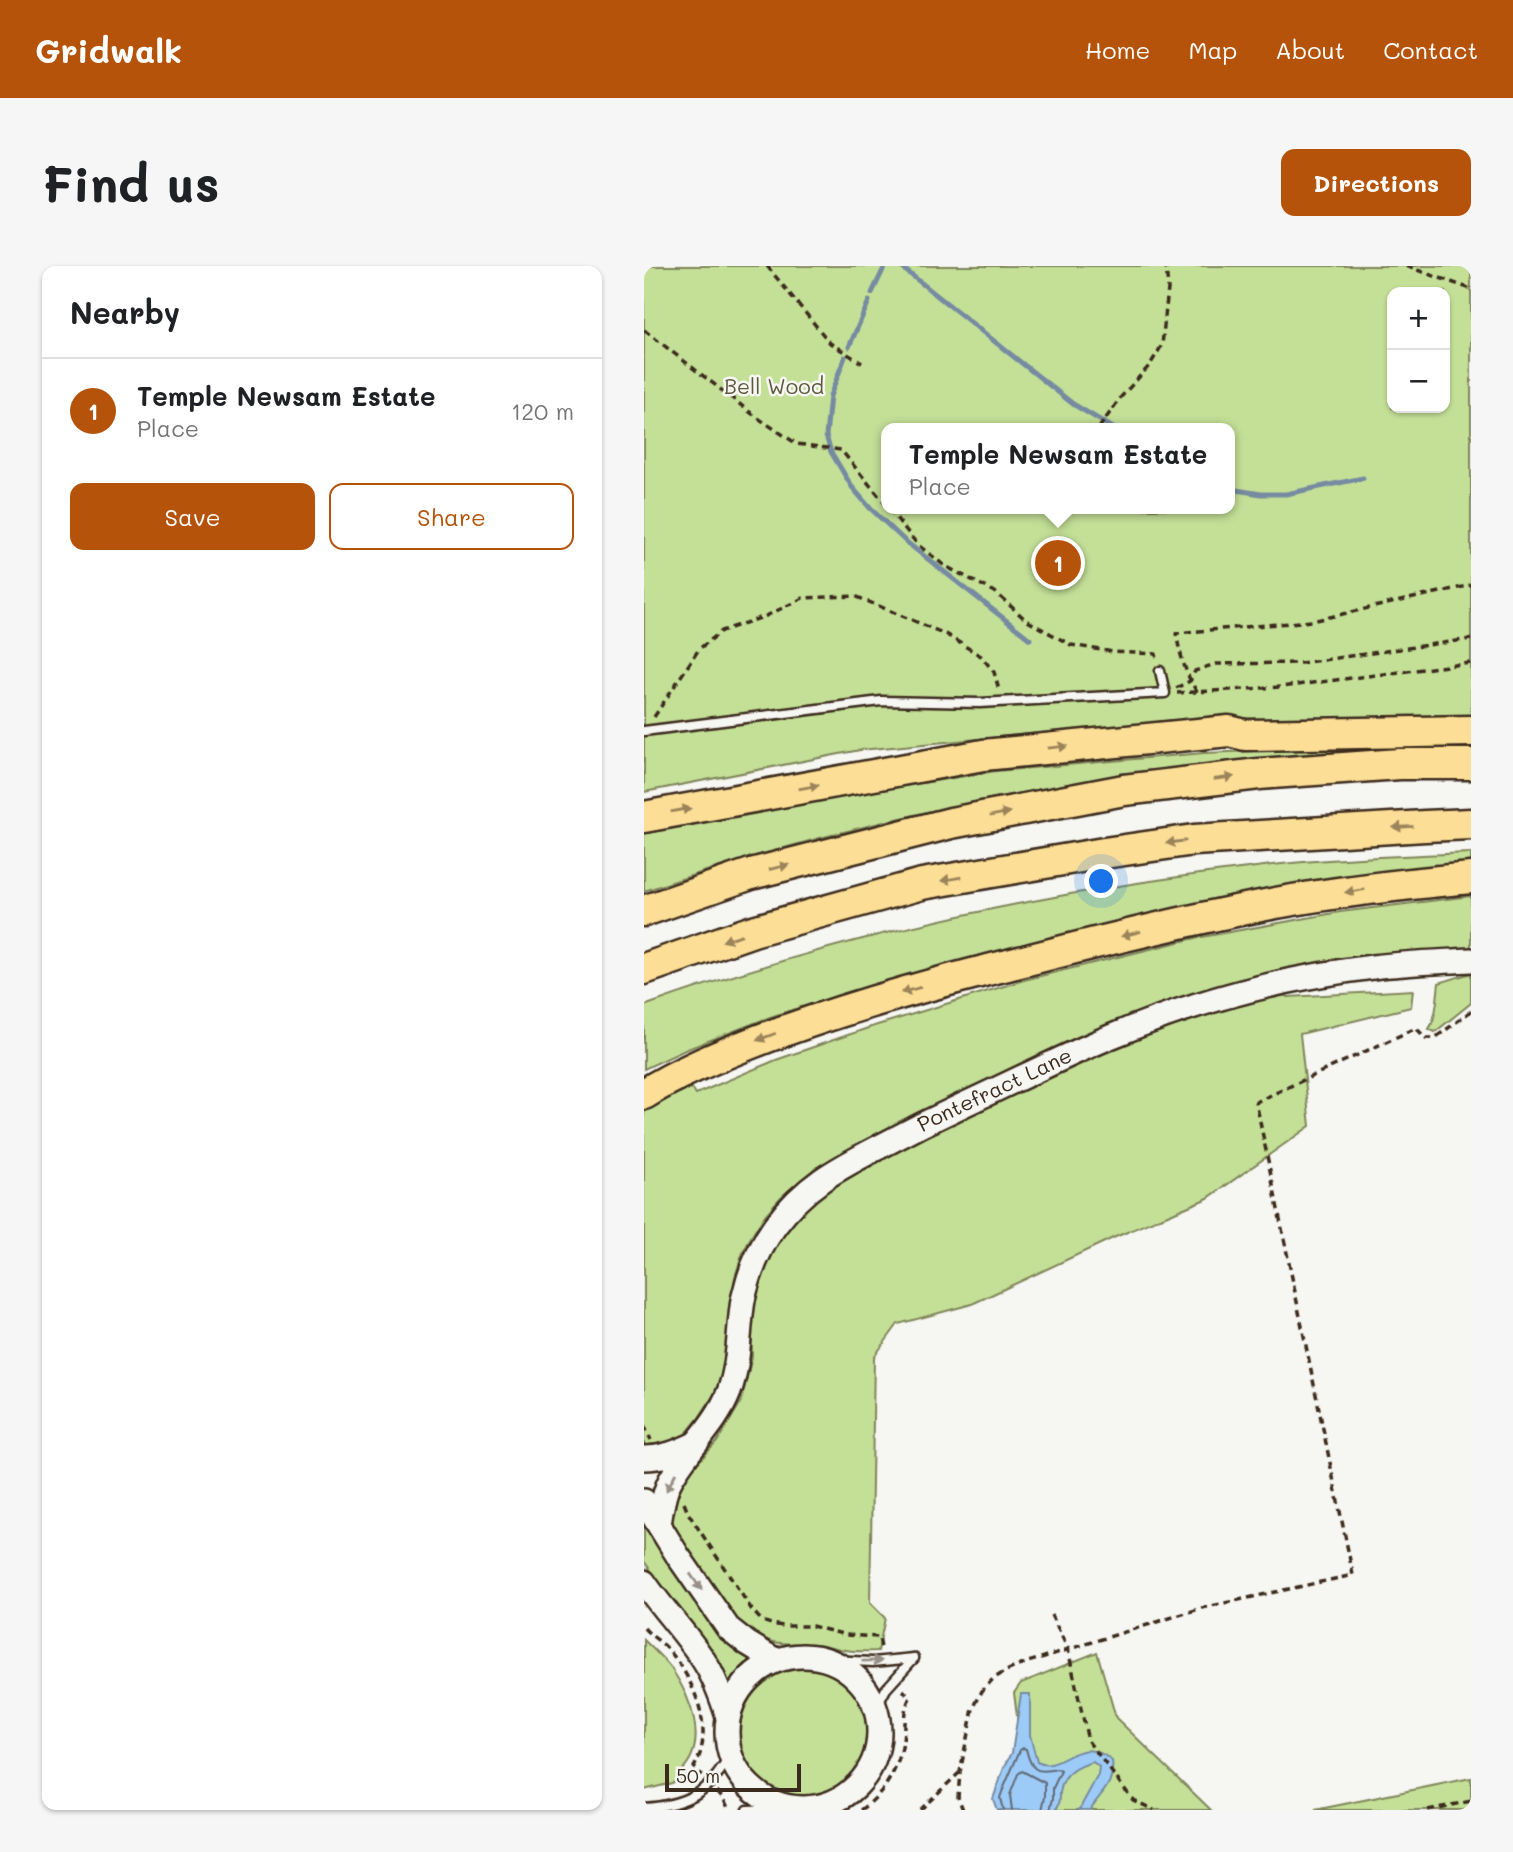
<!DOCTYPE html>
<meta charset="utf-8">
<style>
:root{--surface:#fff;--page:#f6f6f6;--text:#202124;--muted:#757577;--line:#e0e0e0;--accent:#b45309}
body{margin:0;font-family:Mali,sans-serif;background:var(--page);color:var(--text)}
.controls{position:absolute;right:21px;top:21px;display:grid;overflow:hidden;border-radius:14px;box-shadow:0 2px 5px #0004}
.controls button{width:63px;height:63px;display:grid;place-items:center;padding:0;border:0;border-bottom:2px solid var(--line);background:var(--surface);color:var(--text);font:35px sans-serif}
.scale{position:absolute;left:21px;bottom:18px;width:136px;box-sizing:border-box;padding-left:7px;border:4px solid #3b2a1e;border-top:0;font-size:19px;line-height:24px;white-space:nowrap;color:#3b2a1e;-webkit-text-stroke:5px #f6f6f2;paint-order:stroke}
.you{position:absolute;left:458px;top:616px;width:24px;height:24px;margin:-18px;border:5px solid #fff;border-radius:50%;background:#1a73e8;box-shadow:0 0 0 10px #1a73e833}
.badge{display:grid;place-items:center;width:46px;height:46px;border-radius:50%;background:var(--accent);color:#fff;font-size:23px;font-weight:700}
.pin{position:absolute;translate:-50% -50%;border:4px solid #fff;box-shadow:0 2px 7px #0006}
.popup{position:absolute;left:237px;top:157px;width:354px;height:91px;box-sizing:border-box;display:grid;place-content:center;border-radius:14px;background:var(--surface);filter:drop-shadow(0 2px 5px #0005);font-size:23px;white-space:nowrap;color:var(--muted)}
.popup b{font-size:26px;color:var(--text)}
.popup::after{content:'';position:absolute;left:50%;top:100%;margin-left:-14px;border:14px solid transparent;border-top-color:var(--surface)}
.list{margin:0;padding:0;list-style:none}
h2{display:flex;justify-content:space-between;align-items:center;height:91px;margin:0;padding:0 28px;font-size:30px}
h2 small{font-size:23px;font-weight:400;color:var(--muted)}
.list li{display:grid;grid-template-columns:46px 1fr auto;gap:21px;align-items:center;box-sizing:border-box;height:105px;padding:0 28px;border-top:2px solid var(--line)}
.list b{display:block;font-size:26px;white-space:nowrap}
.list p{margin:0;font-size:23px;white-space:nowrap;color:var(--muted)}
.list em{font-size:23px;font-style:normal;color:var(--muted)}
.actions{display:flex;gap:14px;padding:21px 28px}
.actions a{flex:1;padding:16px 0;border:2px solid var(--accent);border-radius:14px;text-align:center;font-size:24px;color:var(--accent)}
.actions .main{background:var(--accent);color:#fff}
.map{position:relative;flex:none;width:827px;height:1544px;overflow:hidden;border-radius:14px}
header{display:flex;align-items:center;gap:42px;box-sizing:border-box;height:98px;padding:0 35px;background:var(--accent);color:#fff}
header strong{font-size:33px}
nav{display:flex;gap:38px;margin-inline-start:auto;font-size:24px}
.intro{display:flex;align-items:center;justify-content:space-between;box-sizing:border-box;height:168px;padding:0 42px}
h1{margin:0;font-size:49px}
.button{padding:18px 32px;border-radius:14px;background:var(--accent);color:#fff;font-size:24px;font-weight:700}
main{display:flex;gap:42px;padding:0 42px}
aside{flex:1;background:var(--surface);border-radius:14px;box-shadow:0 2px 5px #0004}
.map>svg:first-child{display:block}
.green{fill:#c4e097;stroke:#80855a;stroke-width:2;fill-rule:evenodd}
.water{fill:#9dcbf8;stroke:#768ba1;stroke-width:2}
.lines{fill:none;stroke-linecap:round;stroke-linejoin:round}
.shore{stroke:#626a75;stroke-width:2}
.stream{stroke:#768ba1;stroke-width:5}
.lane-casing{stroke:#3b2a1e;stroke-width:13}
.secondary-casing{stroke:#3b2a1e;stroke-width:28}
.highway-casing{stroke:#3b2a1e;stroke-width:35}
.path{stroke:#3b2a1e;stroke-width:3.5;stroke-dasharray:7 5;stroke-linecap:butt}
.lane{stroke:#f6f6f2;stroke-width:8}
.secondary{stroke:#f6f6f2;stroke-width:23}
.highway{stroke:#fcde96;stroke-width:30}
.oneway{fill:#9c845a}
.oneway2{fill:#989088}
.labels{text-anchor:middle;stroke-width:5;stroke-linejoin:round;paint-order:stroke}
.park-label{font-size:21px;fill:#5d583c;stroke:#f6f6f2}
.street-label{font-size:21px;fill:#3b2a1e;stroke:#f6f6f2}
</style>
<header>
<strong>Gridwalk</strong>
<nav><a>Home</a><a>Map</a><a>About</a><a>Contact</a></nav>
</header>
<div class="intro"><h1>Find us</h1><a class="button">Directions</a></div>
<main>
<aside>
<h2>Nearby<small></small></h2>
<ul class="list">
<li><span class="badge">1</span><div><b>Temple Newsam Estate</b><p>Place</p></div><em>120 m</em></li>
</ul>
<div class="actions"><a class="main">Save</a><a>Share</a></div>
</aside>
<div class="map">
<svg width="827" height="1544" viewBox="0 0 827 1544">
<rect width="100%" height="100%" fill="#f6f6f2"/>
<filter id="ink" filterUnits="userSpaceOnUse"><feTurbulence type="fractalNoise" baseFrequency=".0143" numOctaves="2"/><feDisplacementMap in="SourceGraphic" scale="14" xChannelSelector="R" yChannelSelector="G"/><feConvolveMatrix kernelMatrix="1 2 1 2 8 2 1 2 1" color-interpolation-filters="sRGB"/></filter>
<g filter="url(#ink)">
<g class="green">
<path d="M0,0H827V452L505,460L429,464L216,484L0,526ZM748,26H801V142H748ZM243,162H586V243H243Z"/>
<path d="M662,483L726,484C480,499 234,546 0,625V566L242,523L352,505L560,487Z"/>
<path d="M827,587V605L267,713L174,736L126,751L41,784L0,803V740C200,668 409,624 620,600C689,592 758,590 827,587Z"/>
<polygon points="827,630 827,684 464,761 288,841 171,902 137,931 121,949 107,971 98,989 91,1011 87,1041 86,1069 80,1101 71,1127 54,1153 40,1170 28,1179 0,1182 0,846 2,845 32,828 48,822 52,828 132,794 227,761 380,714 547,673 696,646"/>
<path d="M827,707V737L791,766L785,763C793,750 793,732 795,717Z"/>
<path d="M769,724L767,741L656,768L666,860L564,932L469,972L328,1038L254,1058L230,1091L226,1337L241,1352L234,1385C223,1385 212,1386 202,1384C191,1383 181,1378 170,1378C152,1377 134,1380 117,1372C82,1354 44,1289 27,1253L35,1217L73,1176L97,1136L108,1091L107,1049L110,1027L124,982L185,914L469,777L575,742L637,728L644,731Z"/>
<polygon points="0,1257 38,1316 82,1376 90,1383 108,1393 100,1399 85,1416 74,1397 0,1295"/>
<path d="M0,1374C9,1383 19,1392 27,1402C46,1430 66,1477 37,1505L41,1510L28,1517L0,1524Z"/>
<polygon points="453,1386 472,1452 567,1544 385,1544 370,1427 377,1417"/>
<circle cx="160" cy="1467" r="64"/>
<polygon points="827,1512 827,1544 671,1544"/>
</g>
<path class="water" d="M377,1428H386V1469L393,1496C418,1509 434,1465 468,1495C471,1519 457,1526 446,1544H435L454,1509L455,1501L449,1496C434,1500 418,1509 416,1527C416,1534 416,1537 412,1544H353L349,1533L360,1502L368,1487Z"/>
<g class="lines">
<g class="shore">
<path d="M359,1544L356,1532L358,1526L376,1484L379,1482L382,1483C387,1504 392,1508 413,1503L417,1505L409,1522V1533L406,1544"/>
<polyline points="368,1544 366,1529 374,1508 378,1505 401,1517 401,1531 398,1544"/>
</g>
<g class="stream">
<polyline points="256,0 429,138 469,162"/>
<polyline points="228,27 241,0"/>
<polyline points="205,81 225,35"/>
<polyline points="201,91 186,130 182,170 187,186 208,221 226,242 261,275 386,373"/>
<polyline points="586,223 617,228 642,228 719,212"/>
</g>
<defs>
<g id="lane">
<polyline points="0,465 237,435 336,437 521,427 516,405"/>
<polyline points="186,1394 229,1396 270,1392"/>
<polyline points="232,1442 242,1423 270,1392"/>
<path d="M0,1542C41,1539 66,1527 86,1489"/>
<polyline points="103,1544 152,1542"/>
</g>
<g id="secondary">
<path d="M0,1192C19,1192 34,1186 51,1178"/>
<polyline points="0,1235 34,1290 84,1362 103,1377 131,1394"/>
<path id="s1" d="M15,1259C17,1245 19,1230 25,1217C42,1184 72,1160 85,1126C96,1097 94,1064 99,1034C105,1007 115,982 131,960C162,918 195,902 239,879C265,865 291,852 317,840C367,817 416,792 466,771C549,736 639,712 729,701C761,697 794,696 827,694"/>
<path d="M0,1316C19,1344 42,1367 60,1395C71,1412 78,1432 84,1451"/>
<circle cx="159" cy="1466" r="76"/>
</g>
<g id="highway">
<polyline points="0,551 339,489 585,465 601,469 827,465"/>
<polyline points="0,645 107,608 307,557 480,524 615,508 756,498 827,498"/>
<polyline points="0,703 109,665 278,618 460,587 550,574 781,560 827,558"/>
<path d="M0,828C35,806 72,791 110,776C193,744 278,720 364,699C453,676 542,654 632,637C697,625 762,618 827,612"/>
</g>
</defs>
<use href="#lane" class="lane-casing"/>
<use href="#secondary" class="secondary-casing"/>
<use href="#highway" class="highway-casing"/>
<g class="path">
<polyline points="123,0 186,77 218,97"/>
<polyline points="762,0 827,23"/>
<polyline points="0,64 111,150 153,178 197,184 243,240"/>
<polyline points="455,162 477,131 506,99 518,79 524,23 522,0"/>
<polyline points="245,243 274,279 301,300 351,326 382,354 427,379 469,386 512,388 513,393"/>
<polyline points="532,422 546,415 551,405 571,398 657,397 827,373"/>
<path d="M553,426C541,407 536,388 532,367L668,355L827,319"/>
<polyline points="533,427 636,421 827,397"/>
<polyline points="10,451 55,383 78,365 122,350 159,332 211,330 301,368 337,390 350,406 355,424"/>
<polyline points="0,1159 7,1174"/>
<polyline points="40,1237 44,1247 108,1344 118,1355 127,1358 139,1360 168,1360 202,1369 235,1371 237,1382"/>
<polyline points="407,1349 424,1383 444,1475 489,1534 510,1544"/>
<path d="M0,1362C6,1369 14,1374 21,1380C48,1408 73,1464 50,1501L58,1509"/>
<polyline points="73,1525 80,1533 85,1544"/>
<path d="M217,1544C239,1529 256,1501 259,1475C261,1460 258,1445 266,1432L259,1424"/>
<polyline points="276,1544 315,1507"/>
<polyline points="319,1544 314,1531 316,1506 329,1443 338,1425 349,1413 362,1405 384,1396 558,1342 709,1309 612,836 772,762 782,772 791,772 827,745"/>
<polyline points="784,1544 827,1535"/>
</g>
<use href="#lane" class="lane"/>
<use href="#secondary" class="secondary"/>
<use href="#highway" class="highway"/>
</g>
<defs><path id="oneway-solid" d="M-6-.8H1V-3.2L6.5 0L1 3.2V.8H-6Z" transform="scale(1.75)"/></defs>
<g class="oneway">
<use href="#oneway-solid" transform="translate(414 481) rotate(-6)"/>
<use href="#oneway-solid" transform="translate(580 512) rotate(-7)"/>
<use href="#oneway-solid" transform="translate(165 521) rotate(-10)"/>
<use href="#oneway-solid" transform="translate(37 544) rotate(-10)"/>
<use href="#oneway-solid" transform="translate(356 548) rotate(-11)"/>
<use href="#oneway-solid" transform="translate(759 561) rotate(177)"/>
<use href="#oneway-solid" transform="translate(532 576) rotate(172)"/>
<use href="#oneway-solid" transform="translate(135 601) rotate(-14)"/>
<use href="#oneway-solid" transform="translate(307 613) rotate(170)"/>
<use href="#oneway-solid" transform="translate(711 625) rotate(171)"/>
<use href="#oneway-solid" transform="translate(487 668) rotate(166)"/>
<use href="#oneway-solid" transform="translate(88 672) rotate(161)"/>
<use href="#oneway-solid" transform="translate(267 724) rotate(164)"/>
<use href="#oneway-solid" transform="translate(122 771) rotate(159)"/>
</g>
<g class="oneway2">
<use href="#oneway-solid" transform="translate(27 1216) rotate(118)"/>
<use href="#oneway-solid" transform="translate(52 1316) rotate(55)"/>
<use href="#oneway-solid" transform="translate(228 1395) rotate(-1)"/>
</g>
</g>
<g class="labels">
<g class="park-label">
<text x="130" y="128">Bell Wood</text>
</g>
<g class="street-label">
<text dy="7" stroke="none"><textPath href="#s1" startOffset="588">Pontefract Lane</textPath></text>
</g>
</g>
</svg>
<div class="controls">
<button>+</button>
<button>−</button>
</div>
<div class="scale">50 m</div>
<div class="you"></div>
<div class="pin badge" style="left:414px;top:297px">1</div>
<div class="popup"><b>Temple Newsam Estate</b>Place</div>
</div>
</main>
